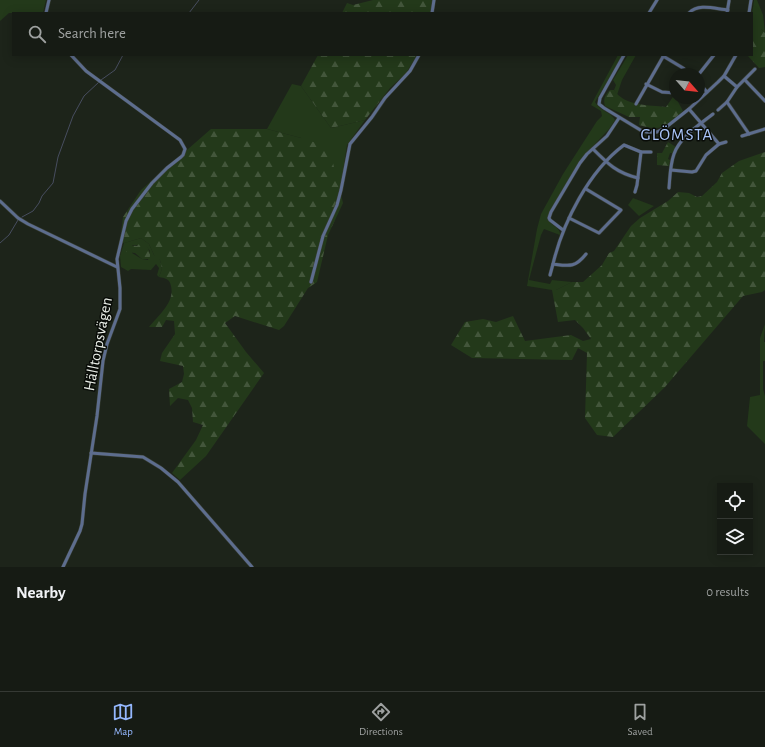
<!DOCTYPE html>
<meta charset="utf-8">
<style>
:root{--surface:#161b14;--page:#1f241d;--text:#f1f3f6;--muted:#9ea1a0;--line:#353934;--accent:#94b7fd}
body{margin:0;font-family:"Alegreya Sans",sans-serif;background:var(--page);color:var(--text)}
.controls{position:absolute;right:12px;bottom:12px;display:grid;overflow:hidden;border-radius:0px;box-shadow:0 2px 10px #0003}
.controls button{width:36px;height:36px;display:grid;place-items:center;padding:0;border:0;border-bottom:1px solid var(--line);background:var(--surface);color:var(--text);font:20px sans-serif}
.compass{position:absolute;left:669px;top:68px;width:36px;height:36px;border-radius:50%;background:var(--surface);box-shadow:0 2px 10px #0003;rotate:118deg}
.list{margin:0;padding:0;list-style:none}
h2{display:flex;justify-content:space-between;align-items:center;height:52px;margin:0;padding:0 16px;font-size:17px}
h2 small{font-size:13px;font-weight:400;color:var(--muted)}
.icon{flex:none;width:22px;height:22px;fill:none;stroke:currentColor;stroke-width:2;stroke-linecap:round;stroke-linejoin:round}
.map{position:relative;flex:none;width:765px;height:567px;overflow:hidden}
.search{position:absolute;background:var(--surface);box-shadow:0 2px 10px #0003;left:12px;right:12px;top:12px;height:44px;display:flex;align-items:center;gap:10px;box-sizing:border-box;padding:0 14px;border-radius:0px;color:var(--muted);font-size:15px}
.sheet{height:124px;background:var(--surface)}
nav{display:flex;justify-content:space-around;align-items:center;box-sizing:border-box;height:56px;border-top:1px solid var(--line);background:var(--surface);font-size:11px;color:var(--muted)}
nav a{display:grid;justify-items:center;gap:2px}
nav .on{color:var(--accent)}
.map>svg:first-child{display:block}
.green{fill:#23391a;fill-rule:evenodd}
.forest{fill:url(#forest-firs)}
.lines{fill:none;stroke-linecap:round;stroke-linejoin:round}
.stream{stroke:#474d5f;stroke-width:1}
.street-casing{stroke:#3a4037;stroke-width:4}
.street{stroke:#5d6d8e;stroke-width:3}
.labels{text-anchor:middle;stroke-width:3;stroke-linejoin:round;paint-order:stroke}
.street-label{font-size:16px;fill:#eaefe8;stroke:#090c08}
.neighbourhood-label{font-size:17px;letter-spacing:1px;fill:#a9c4f8;stroke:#090c08}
</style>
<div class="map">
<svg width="765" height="567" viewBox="0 0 765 567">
<defs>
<pattern id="forest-firs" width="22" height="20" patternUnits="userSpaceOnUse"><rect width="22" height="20" fill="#23391a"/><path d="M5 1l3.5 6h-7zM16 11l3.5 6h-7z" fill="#43563b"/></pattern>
</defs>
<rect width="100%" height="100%" fill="#1d241a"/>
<g class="green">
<polygon points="0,0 46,0 43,13 9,13 0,21"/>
<polygon points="754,0 757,0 763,15 765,33 761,29 752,29 752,14"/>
<path d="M618,55H623L595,102C600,111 611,112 615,120L609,129L580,160L548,216C548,226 561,226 560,235L544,229L541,235L529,280L550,284L552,280L572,282L556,290H552L527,286L537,229L541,214L563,174L597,121L602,116L601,111L591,105Z"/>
<polygon points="628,55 636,55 622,80 617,95 614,90 616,85 613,80"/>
<polygon points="292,84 301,86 331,128 365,120 347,145 340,190 301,138 267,129"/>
<polygon points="633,198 654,206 639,216 628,205"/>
<path d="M141,238L149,244L154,255L160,260L162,269L159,277L157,275L159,268L156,264L151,270L131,269L128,271L121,267L120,256L124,243ZM132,245L146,246L150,251L148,260L142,259L132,253Z"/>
<polygon points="765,324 764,342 765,342 765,361 763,361 763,389 765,396 765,444 747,426 750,397 760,395 760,338"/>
</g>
<g class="forest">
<polygon points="373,0 432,0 431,13 342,13 347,3 353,5"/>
<polygon points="752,29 761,29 765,33 765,67 759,68 748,56 752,55"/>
<polygon points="318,55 417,55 406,73 390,88 365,120 331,128 301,86"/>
<path d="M610,90H614C624,106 649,105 666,107L675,94V98H676L683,111C666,126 663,132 639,125L640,117H629L605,106C603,99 605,95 610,90Z"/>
<path d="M211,129H267L301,138L329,147L343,203L328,235L317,282L308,288L284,326L279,330L235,316L225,323L246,352L264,373L206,456L180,480L172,473L196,440L203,425L193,422L192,408L188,400L178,398L170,406L169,389L182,382L184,374L183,366L160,361L162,353L175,334L174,321L166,320L162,327H149C159,315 175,302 171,286C170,279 165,278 159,277L162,269L160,260L156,259L149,244L141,238L124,243L120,242L123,217L141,190Z"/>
<polygon points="668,142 676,147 673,153 670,153 668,159 670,160 669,166 657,165 657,153 662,153"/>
<polygon points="765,152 765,290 762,292 743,296 665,387 613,437 597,435 585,418 587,353 578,348 572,360 472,358 451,345 465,322 483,319 496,322 513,316 525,341 571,335 583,341 591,339 583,328 575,320 558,322 552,290 556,290 572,282 583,282 602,265 609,253 614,251 631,226 640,218 668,201 678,192 689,193 697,197 702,196 717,182 722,173 739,161"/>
<path d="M145,243C148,248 152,254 149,259H142L135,253L126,252L128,245L137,246L139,244Z"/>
</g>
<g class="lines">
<g class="stream">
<polyline points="189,13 199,0"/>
<polyline points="101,80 115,70 123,55"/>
<polyline points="22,217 33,211 39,203 42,196 53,183 58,157 73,116 84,96 99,82"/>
<polyline points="0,243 9,235 18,220"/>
</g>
<defs>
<g id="street">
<polyline points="46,13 49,0"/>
<polyline points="432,13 434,0"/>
<polyline points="649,13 657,0"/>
<path d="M689,13C699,3 715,9 728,10"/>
<polyline points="727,13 729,1"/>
<polyline points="749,13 751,0"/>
<polyline points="624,55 600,98 599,104 604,108 642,131 647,132 657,132 665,128 689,109 718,82 724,76 736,55"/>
<polyline points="663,56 683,68 690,74"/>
<polyline points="699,74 714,55"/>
<polyline points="724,76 737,87"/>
<polyline points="745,80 765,101"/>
<polyline points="699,83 707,92"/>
<polyline points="646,84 662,92 675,93"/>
<polyline points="727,102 749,134"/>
<polyline points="636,104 664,55"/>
<polyline points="689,109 719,144"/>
<polyline points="718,110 727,102 737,87 755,69"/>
<polyline points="742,136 765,129"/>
<path d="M593,149C608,164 617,173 638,178"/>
<polyline points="641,152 651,152"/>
<polyline points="671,170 692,172 696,171 706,155 719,144 726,142"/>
<path d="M669,188C670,177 670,165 674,154C680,137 699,125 713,114"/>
<polyline points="0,201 18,218 28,224 117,267"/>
<polyline points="569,218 599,233 621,210 586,189"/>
<polyline points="563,230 550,220 549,218 551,212 580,163 587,154 607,136 619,118"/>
<path d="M586,254C575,268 569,266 553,264C563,222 589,171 624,145L641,152L637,185L635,192"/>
<polyline points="550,275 553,264"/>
<polyline points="311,282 323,236 337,205 341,190 350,144 372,117 385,98 410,71 419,55"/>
<polyline points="91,453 143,457 161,468 178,482 252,567"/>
<polyline points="63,567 80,531 82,524 85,494 97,416 103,361 107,344 120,309 120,288 117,259 126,221 132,209 152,183 167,168 181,157 183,155 185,149 180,140 86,71 71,55"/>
</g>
</defs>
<use href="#street" class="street-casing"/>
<use href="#street" class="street"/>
</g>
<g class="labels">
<g class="street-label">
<text transform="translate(97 344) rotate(-79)" y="6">Hälltorpsvägen</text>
</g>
<g class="neighbourhood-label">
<text x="677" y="140">GLÖMSTA</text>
</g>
</g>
</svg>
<div class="controls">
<button><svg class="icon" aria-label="locate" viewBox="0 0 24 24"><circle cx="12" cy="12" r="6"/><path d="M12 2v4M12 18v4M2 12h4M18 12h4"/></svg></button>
<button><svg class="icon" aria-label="layers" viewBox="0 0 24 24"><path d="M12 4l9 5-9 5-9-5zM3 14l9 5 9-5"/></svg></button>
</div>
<svg class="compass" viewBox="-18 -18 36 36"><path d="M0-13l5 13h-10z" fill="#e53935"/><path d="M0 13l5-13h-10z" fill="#9ea1a0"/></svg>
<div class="search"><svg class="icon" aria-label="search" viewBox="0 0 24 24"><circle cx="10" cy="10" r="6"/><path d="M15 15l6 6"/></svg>Search here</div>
</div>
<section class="sheet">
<h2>Nearby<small>0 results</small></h2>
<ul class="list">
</ul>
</section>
<nav>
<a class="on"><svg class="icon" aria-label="map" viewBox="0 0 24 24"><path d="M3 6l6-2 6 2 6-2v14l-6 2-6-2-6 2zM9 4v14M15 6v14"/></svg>Map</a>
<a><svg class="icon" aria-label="directions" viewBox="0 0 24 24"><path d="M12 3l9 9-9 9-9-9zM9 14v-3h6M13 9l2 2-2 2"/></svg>Directions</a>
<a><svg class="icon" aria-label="saved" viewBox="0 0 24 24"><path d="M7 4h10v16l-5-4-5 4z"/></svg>Saved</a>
</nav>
